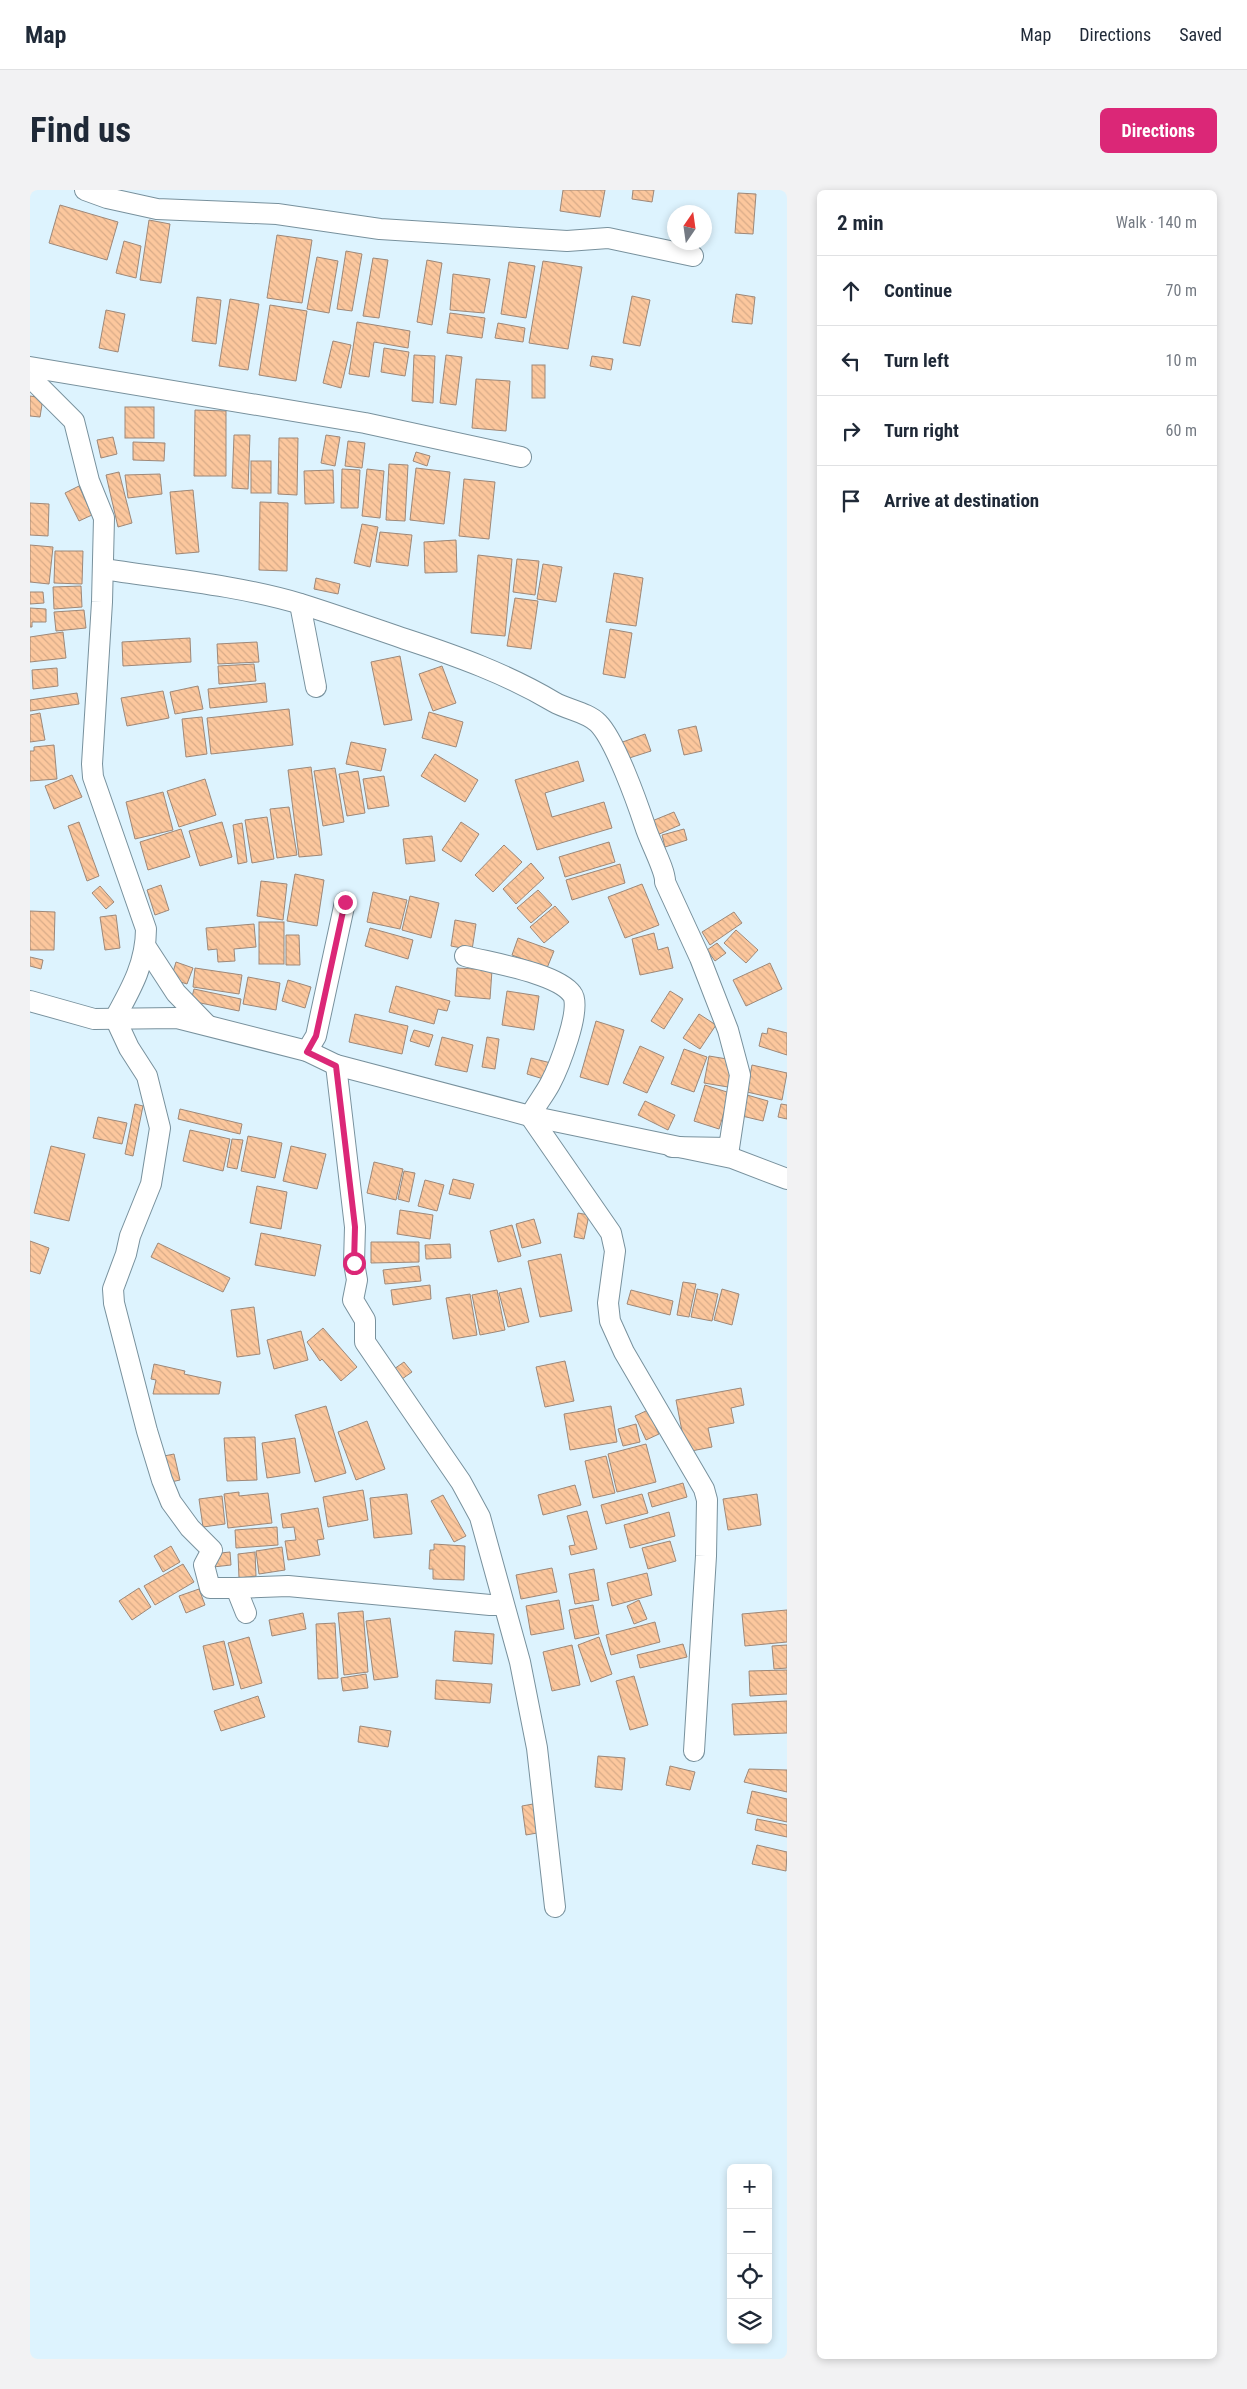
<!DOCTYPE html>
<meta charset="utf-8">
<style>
:root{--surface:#fff;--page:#f2f2f3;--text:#1f2937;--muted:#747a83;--line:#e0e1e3;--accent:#db2777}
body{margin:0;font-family:"Roboto Condensed",sans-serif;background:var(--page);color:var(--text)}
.controls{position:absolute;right:15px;bottom:15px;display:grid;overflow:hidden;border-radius:8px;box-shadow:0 2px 8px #0003}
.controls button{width:45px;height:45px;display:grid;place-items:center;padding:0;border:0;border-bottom:1px solid var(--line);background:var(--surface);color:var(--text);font:25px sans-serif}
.compass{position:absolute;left:637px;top:15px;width:45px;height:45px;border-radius:50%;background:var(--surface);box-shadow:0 2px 8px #0003;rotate:13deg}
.stop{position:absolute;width:15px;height:15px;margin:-11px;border:4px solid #db2777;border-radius:50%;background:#fff}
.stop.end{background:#db2777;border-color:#fff;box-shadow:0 1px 5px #0008}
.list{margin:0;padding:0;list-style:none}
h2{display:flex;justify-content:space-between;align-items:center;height:65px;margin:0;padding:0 20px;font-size:21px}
h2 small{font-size:16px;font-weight:400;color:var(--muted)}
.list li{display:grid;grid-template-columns:32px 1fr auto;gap:15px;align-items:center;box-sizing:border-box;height:70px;padding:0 20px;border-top:1px solid var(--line)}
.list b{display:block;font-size:19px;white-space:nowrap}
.list em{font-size:16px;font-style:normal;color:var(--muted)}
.icon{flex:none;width:28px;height:28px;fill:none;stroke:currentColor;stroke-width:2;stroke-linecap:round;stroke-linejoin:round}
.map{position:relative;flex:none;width:757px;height:2169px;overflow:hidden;border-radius:8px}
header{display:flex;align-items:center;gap:30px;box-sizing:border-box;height:70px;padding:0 25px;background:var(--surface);border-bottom:1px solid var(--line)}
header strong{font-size:24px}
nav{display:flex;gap:28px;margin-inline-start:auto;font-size:18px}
.intro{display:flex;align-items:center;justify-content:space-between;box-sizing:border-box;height:120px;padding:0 30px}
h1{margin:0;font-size:35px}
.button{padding:12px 22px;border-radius:8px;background:var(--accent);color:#fff;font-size:18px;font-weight:700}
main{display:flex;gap:30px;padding:0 30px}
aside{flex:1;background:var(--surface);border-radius:8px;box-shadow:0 2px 8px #0003}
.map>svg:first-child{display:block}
.building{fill:url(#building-back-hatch);stroke:#9d8879}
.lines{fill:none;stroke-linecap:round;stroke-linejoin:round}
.minor-casing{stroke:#78919d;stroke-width:22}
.minor{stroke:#fff;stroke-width:20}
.route{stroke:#db2777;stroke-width:6}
</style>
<header>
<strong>Map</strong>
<nav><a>Map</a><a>Directions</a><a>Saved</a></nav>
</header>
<div class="intro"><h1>Find us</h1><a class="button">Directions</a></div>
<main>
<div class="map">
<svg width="757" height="2169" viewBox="0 0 757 2169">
<defs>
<pattern id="building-back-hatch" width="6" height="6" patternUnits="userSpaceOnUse" patternTransform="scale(1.25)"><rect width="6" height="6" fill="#fcc79d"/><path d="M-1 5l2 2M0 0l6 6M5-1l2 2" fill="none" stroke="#d8ab88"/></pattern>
</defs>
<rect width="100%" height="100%" fill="#ddf3fe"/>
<g class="building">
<polygon points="533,0 575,0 570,27 530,21"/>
<polygon points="603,0 624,0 622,12 602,9"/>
<polygon points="708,3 726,4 723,44 705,43"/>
<polygon points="30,15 88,32 77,70 19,53"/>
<polygon points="119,30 140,34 131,93 110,90"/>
<polygon points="247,45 282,50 272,113 237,108"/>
<polygon points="94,51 111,56 106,88 86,83"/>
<polygon points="316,61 332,64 322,121 307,119"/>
<polygon points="287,67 308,71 299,123 277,119"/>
<polygon points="343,68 358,70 349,128 333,126"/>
<polygon points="397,70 412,73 402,135 387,132"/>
<polygon points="513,71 552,77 538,159 499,153"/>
<polygon points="479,72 505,76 496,128 471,124"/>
<polygon points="423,84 460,89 454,123 420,120"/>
<polygon points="706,104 725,107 722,134 702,132"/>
<polygon points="602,106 620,110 610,156 593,153"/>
<polygon points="167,107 191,110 186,154 162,151"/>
<polygon points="200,109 229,114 218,180 189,176"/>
<polygon points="240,115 277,121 266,191 229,185"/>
<polygon points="76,120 95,124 88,162 69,158"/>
<polygon points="420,123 455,128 452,148 417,143"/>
<polygon points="327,132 380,141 378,158 344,152 339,187 319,184"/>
<polygon points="468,133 495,138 493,152 465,148"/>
<polygon points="303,151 321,155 311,198 293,193"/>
<polygon points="354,158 379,162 375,186 351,182"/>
<polygon points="384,165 405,166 403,213 382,211"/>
<polygon points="416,165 432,167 426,215 410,213"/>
<polygon points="562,166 583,169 581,180 560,176"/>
<rect x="502" y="175" width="13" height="33"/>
<polygon points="446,189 480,191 476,241 442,238"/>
<polygon points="0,206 13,208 10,227 0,226"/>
<rect x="95" y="217" width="29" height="31"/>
<polygon points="165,220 196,221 196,286 164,286"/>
<polygon points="204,245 220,245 218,299 202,298"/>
<polygon points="296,245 310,247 305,276 291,273"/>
<polygon points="83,247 87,264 71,268 67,250"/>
<polygon points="249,248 268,248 267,305 248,304"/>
<polygon points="318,251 335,253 332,278 315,276"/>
<polygon points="103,252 135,253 134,271 103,270"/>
<polygon points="386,262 400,266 397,276 383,271"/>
<rect x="221" y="271" width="20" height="32"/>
<polygon points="359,274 378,275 375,331 356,330"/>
<polygon points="386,278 420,282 414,334 380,330"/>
<polygon points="312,279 330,280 328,318 311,318"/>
<polygon points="337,279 354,281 350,328 332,326"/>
<polygon points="303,280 304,313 275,314 274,281"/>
<polygon points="89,282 102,333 88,337 76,285"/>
<polygon points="130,284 132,304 98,308 95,285"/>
<polygon points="434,289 465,292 459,349 429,346"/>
<polygon points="49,296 62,325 49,331 35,303"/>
<polygon points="163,300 169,362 146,364 140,302"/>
<polygon points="230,312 258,313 257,381 229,380"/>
<polygon points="0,313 19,314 18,346 0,345"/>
<polygon points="332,334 348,337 340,377 324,373"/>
<polygon points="350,342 382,345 378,376 346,372"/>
<polygon points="426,350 427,382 395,383 394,352"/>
<polygon points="0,355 23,357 19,394 0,392"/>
<polygon points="25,361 53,361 52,394 24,393"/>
<polygon points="448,365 482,369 475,446 441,443"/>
<polygon points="487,369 509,371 505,405 483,402"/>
<polygon points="513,374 532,377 526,412 507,409"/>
<polygon points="584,383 613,388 606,436 576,432"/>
<polygon points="286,388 310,394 308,404 284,399"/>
<polygon points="51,396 52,417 24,419 23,397"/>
<polygon points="0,402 13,402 14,413 0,414"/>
<polygon points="485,408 508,411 501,459 477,456"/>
<polygon points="0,418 16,419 16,432 2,432 2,437 0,437"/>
<polygon points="54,420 56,438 26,441 24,422"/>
<polygon points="580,439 602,443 595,488 573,484"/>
<polygon points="33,442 36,468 0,472 0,447"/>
<polygon points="160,448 161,472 93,476 92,452"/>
<polygon points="227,452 229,472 188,474 187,454"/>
<polygon points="370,466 382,530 354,535 341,472"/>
<polygon points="224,474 226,491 189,494 188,476"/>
<polygon points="412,476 426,513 403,521 389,484"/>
<polygon points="27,478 28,496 3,499 2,480"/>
<polygon points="235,493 237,512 180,518 178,499"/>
<polygon points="168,496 173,519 145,524 140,502"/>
<polygon points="133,501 139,528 97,536 91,508"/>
<polygon points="47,503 49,514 0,521 0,510"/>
<polygon points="259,519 263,555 181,564 177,528"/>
<polygon points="399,522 433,532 426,557 392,548"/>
<polygon points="10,523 15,550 0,552 0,525"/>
<polygon points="172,527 177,564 156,567 152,529"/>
<polygon points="666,536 672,561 654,565 648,540"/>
<polygon points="615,544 621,561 593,570 587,554"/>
<polygon points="321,552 356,559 351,581 316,574"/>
<polygon points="24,555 27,589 0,591 0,561 4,561 4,557"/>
<polygon points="405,564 448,590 435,612 391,586"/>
<polygon points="548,571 554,591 515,603 522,627 574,612 582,638 507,660 485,590"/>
<polygon points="281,577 292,665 269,667 258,580"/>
<polygon points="305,578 314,632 293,636 284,581"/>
<polygon points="328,581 335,623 317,626 309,584"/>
<polygon points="42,585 52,607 24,619 15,596"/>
<polygon points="354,586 359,616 338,619 333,589"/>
<polygon points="175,589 186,625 149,637 137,601"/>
<polygon points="133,602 143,640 105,649 96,612"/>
<polygon points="259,617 267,665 247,668 240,619"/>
<polygon points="644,622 650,635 627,645 622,631"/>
<polygon points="237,627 244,669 222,673 215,630"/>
<polygon points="49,632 69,686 57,691 38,636"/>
<polygon points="192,632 202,667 170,676 159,641"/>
<polygon points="431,632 449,644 431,672 412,660"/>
<polygon points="212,633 217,672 208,674 203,635"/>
<polygon points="151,639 160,667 118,680 110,652"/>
<polygon points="654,639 657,650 635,657 632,645"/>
<polygon points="402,646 405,671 376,674 373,649"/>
<polygon points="579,652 585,672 535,687 529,667"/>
<polygon points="474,655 492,672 463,702 445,685"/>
<polygon points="501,673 514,688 486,714 473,699"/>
<polygon points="590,674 595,693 542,710 536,690"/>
<polygon points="265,684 294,690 287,736 257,731"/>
<polygon points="231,691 257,694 253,730 227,726"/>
<polygon points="612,694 629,735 595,748 578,707"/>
<polygon points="131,695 139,720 125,725 117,700"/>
<polygon points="70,696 84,712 76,719 62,703"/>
<polygon points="508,700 522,715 501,733 487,718"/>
<polygon points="343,702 377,710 370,739 337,732"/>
<polygon points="380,706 409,713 401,748 372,740"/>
<polygon points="525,716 539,732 514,753 500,737"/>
<polygon points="0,721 25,722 24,760 0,760"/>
<polygon points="704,722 712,733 680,755 672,742"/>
<polygon points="86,725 90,758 75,760 70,727"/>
<polygon points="425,730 446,734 442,760 421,756"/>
<rect x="229" y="732" width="25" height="42"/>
<polygon points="224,734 226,757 204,759 205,771 188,772 187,759 178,760 176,738"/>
<polygon points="340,738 383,750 378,769 335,756"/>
<polygon points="706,740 728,760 716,773 694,753"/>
<polygon points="624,743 628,760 638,757 643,778 610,785 602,749"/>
<polygon points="256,745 269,745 270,775 256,775"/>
<polygon points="488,748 524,761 517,778 482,765"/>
<polygon points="687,753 696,763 685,771 677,760"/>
<polygon points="0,767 13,770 11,779 0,776"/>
<polygon points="146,772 163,778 157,794 141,789"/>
<polygon points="740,773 752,799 716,816 703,790"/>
<polygon points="165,778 212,785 209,804 163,797"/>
<polygon points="427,778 462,780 460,809 425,806"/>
<polygon points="218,787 250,793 246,820 213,814"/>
<polygon points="258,790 281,797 275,818 252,811"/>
<polygon points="366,796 420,811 417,821 408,819 404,834 359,822"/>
<polygon points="164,799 211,809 209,821 161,811"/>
<polygon points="477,801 509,806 504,840 472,835"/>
<polygon points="640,801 653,809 634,839 621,831"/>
<polygon points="325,824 378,836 372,864 319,852"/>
<polygon points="669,824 686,835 670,859 653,848"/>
<polygon points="566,831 594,840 578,895 550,887"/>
<polygon points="738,838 757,843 757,865 729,856 732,843 737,844"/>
<polygon points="384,840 403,845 399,857 380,851"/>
<polygon points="412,847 443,855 437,882 405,875"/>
<polygon points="457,847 469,849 465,879 452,877"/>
<polygon points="610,856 634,867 617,903 593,893"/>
<polygon points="654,859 677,867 664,902 641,894"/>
<polygon points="679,866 703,870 698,897 674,893"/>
<polygon points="501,868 521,873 517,890 497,884"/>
<polygon points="722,875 757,883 752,910 717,902"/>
<polygon points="675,895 700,903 689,939 664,931"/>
<polygon points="717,905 738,911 733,931 712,926"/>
<polygon points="615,911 645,925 638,940 608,925"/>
<polygon points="105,914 113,916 103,966 95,964"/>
<polygon points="751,914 757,915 757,929 748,927"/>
<polygon points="150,919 212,934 210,944 148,929"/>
<polygon points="68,927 97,933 92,954 63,948"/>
<polygon points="160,940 200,949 193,981 153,971"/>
<polygon points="218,946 252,953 245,988 211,981"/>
<polygon points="202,949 213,950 207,979 197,977"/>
<polygon points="21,956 55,964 39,1031 4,1023"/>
<polygon points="261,956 296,964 287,999 253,991"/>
<polygon points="344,972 373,979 366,1010 337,1003"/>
<polygon points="374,981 385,983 379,1012 368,1009"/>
<polygon points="423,989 444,994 440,1009 419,1004"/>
<polygon points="395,990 414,995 407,1021 388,1016"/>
<polygon points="227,996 257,1002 251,1039 220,1033"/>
<polygon points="370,1020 403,1025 400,1049 367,1044"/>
<polygon points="548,1023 559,1025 554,1049 544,1047"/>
<polygon points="504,1029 511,1053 492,1058 486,1034"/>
<polygon points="482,1035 491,1066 468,1072 460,1041"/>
<polygon points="231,1043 291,1055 285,1086 225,1075"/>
<polygon points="0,1051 19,1058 10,1084 0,1081"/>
<polygon points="341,1052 389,1052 389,1072 341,1073"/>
<polygon points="128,1053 200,1088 193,1102 121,1067"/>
<polygon points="420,1054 421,1068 396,1069 395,1055"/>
<polygon points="531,1064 542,1121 510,1127 498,1071"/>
<polygon points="389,1076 391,1091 355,1094 353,1080"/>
<polygon points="653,1092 666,1094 659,1127 647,1125"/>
<polygon points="400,1095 401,1109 363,1115 361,1100"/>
<polygon points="491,1098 499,1132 478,1137 469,1103"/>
<polygon points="667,1099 688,1104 682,1131 661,1127"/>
<polygon points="692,1099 709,1104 702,1135 684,1130"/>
<polygon points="467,1100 475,1140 450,1145 442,1105"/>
<polygon points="601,1100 643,1111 640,1125 597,1114"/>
<polygon points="440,1104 447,1145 423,1149 416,1108"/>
<polygon points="224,1117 230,1164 207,1167 201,1120"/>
<polygon points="293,1138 327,1177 311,1191 292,1169 290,1171 277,1152"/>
<polygon points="271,1141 278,1170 244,1179 237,1150"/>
<polygon points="535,1171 544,1211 515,1217 506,1177"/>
<polygon points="374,1172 382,1182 372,1189 364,1179"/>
<polygon points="124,1174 155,1181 154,1184 191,1192 189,1204 123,1204 126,1190 121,1189"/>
<polygon points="711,1198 714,1215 701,1218 704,1233 678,1238 682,1257 656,1262 646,1210"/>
<polygon points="296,1216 316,1283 285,1292 265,1225"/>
<polygon points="581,1216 587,1252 540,1260 534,1224"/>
<polygon points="618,1220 629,1244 616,1250 605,1226"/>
<polygon points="337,1231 355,1279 326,1290 308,1242"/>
<polygon points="606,1234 610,1252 593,1256 588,1239"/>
<polygon points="225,1247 227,1290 197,1291 194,1248"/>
<polygon points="265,1248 270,1283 237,1288 232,1253"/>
<polygon points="616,1254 626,1292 587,1302 578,1264"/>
<polygon points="144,1264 150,1290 141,1292 134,1266"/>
<polygon points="576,1266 585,1303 563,1308 555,1271"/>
<polygon points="653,1293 657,1307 622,1317 618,1303"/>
<polygon points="545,1295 551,1315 513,1325 508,1305"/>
<polygon points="333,1300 338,1330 298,1337 293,1307"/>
<polygon points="209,1302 209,1306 238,1303 242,1333 198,1338 194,1304"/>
<polygon points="377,1304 382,1344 344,1348 340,1308"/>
<polygon points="612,1304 618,1323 576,1334 571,1315"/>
<polygon points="727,1304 731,1335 698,1340 693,1309"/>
<polygon points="413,1305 436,1346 424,1352 401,1311"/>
<polygon points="192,1306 195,1334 173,1337 169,1309"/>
<polygon points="288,1318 294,1349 287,1350 290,1365 258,1370 255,1351 266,1350 264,1337 253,1338 251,1324"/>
<polygon points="557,1321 567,1359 541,1365 539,1356 545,1355 537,1326"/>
<polygon points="639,1322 645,1346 600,1358 594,1335"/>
<polygon points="247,1337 248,1355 206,1358 205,1340"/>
<polygon points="640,1351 646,1371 618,1379 612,1358"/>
<polygon points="404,1354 435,1356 434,1390 403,1389 403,1379 399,1379 400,1360 404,1360"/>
<polygon points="141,1356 150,1372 133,1382 124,1366"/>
<polygon points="252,1357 255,1380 229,1384 226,1361"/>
<polygon points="200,1362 201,1375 183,1377 181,1364"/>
<polygon points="225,1362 226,1386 209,1388 208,1364"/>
<polygon points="153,1374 164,1392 125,1415 114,1396"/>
<polygon points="522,1378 527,1402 491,1409 486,1385"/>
<polygon points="564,1379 569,1410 545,1414 539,1384"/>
<polygon points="617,1383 622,1405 582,1416 577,1393"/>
<polygon points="109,1398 121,1417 102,1430 89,1411"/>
<polygon points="169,1399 175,1415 156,1423 149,1406"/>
<polygon points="529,1410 534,1439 501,1445 496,1416"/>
<polygon points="609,1410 617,1429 604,1434 597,1416"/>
<polygon points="563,1415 569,1444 545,1449 539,1420"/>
<polygon points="757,1420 757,1452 715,1456 712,1424"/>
<polygon points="333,1421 338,1482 314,1485 308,1423"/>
<polygon points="273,1423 276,1439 242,1446 239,1430"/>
<polygon points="360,1428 368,1487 344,1490 336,1431"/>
<polygon points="625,1432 630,1452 581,1465 576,1445"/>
<polygon points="305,1433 308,1488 288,1489 286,1434"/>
<polygon points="425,1441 464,1444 462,1474 423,1471"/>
<polygon points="219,1447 232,1493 211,1499 198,1453"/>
<polygon points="569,1447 582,1484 561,1492 548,1455"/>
<polygon points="194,1451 204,1495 183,1500 173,1456"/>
<polygon points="653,1454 657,1467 610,1478 607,1465"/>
<polygon points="542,1455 550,1495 522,1501 513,1462"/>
<polygon points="757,1455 757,1478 744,1479 742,1456"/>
<polygon points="757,1480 757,1504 720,1506 719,1481"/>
<polygon points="336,1484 338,1498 313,1501 311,1488"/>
<polygon points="604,1486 618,1535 600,1540 586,1491"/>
<polygon points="406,1490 462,1494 460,1513 405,1509"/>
<polygon points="228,1506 235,1527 191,1541 184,1521"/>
<polygon points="757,1511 757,1543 704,1545 702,1514"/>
<polygon points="330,1536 361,1541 358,1557 328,1552"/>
<polygon points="568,1566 595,1568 592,1600 565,1597"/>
<polygon points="640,1576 665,1582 660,1600 636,1595"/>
<polygon points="719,1579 757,1580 757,1602 714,1592"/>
<polygon points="722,1601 757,1609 757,1632 717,1623"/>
<polygon points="503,1614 507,1643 496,1645 492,1616"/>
<polygon points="727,1629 757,1635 757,1647 725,1640"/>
<polygon points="727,1655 757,1662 756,1681 722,1674"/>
</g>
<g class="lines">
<defs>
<g id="minor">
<polyline points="55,0 77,8 127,19 247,24 350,39 537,51 578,48 663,66"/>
<polyline points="0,177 335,233 491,267"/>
<path d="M0,187L44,231L59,291L74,328L72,412L62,574L63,587L116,739C116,773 101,799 85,828L99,858L117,886L130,938L121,994L100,1046L96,1064L83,1099L84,1113L117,1241L132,1290L141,1312L160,1338L182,1360L174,1375L180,1398H206L216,1423"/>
<path d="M73,379C139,389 207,395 271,414C306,425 340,437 375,449C427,466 477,484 524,512C538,520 557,522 568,533C585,550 607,612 615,636C619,650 636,681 635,692L670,768L698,840L710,885L699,958L642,957"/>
<polyline points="270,414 286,497"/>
<polyline points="116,757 146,803 177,835"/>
<path d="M435,766C461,773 527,783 542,804C553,817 528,879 520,894C514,905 506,915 500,926L581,1043L585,1061L578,1113L580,1131L594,1162L674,1299L677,1310L676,1366L664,1561"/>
<polyline points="0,811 64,829 147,828 277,861 306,875 500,926 702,968 757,989"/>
<polyline points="277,861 286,846 315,712"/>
<polyline points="306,875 325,1037 324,1073 327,1090 323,1110 335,1130 335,1152 431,1292 450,1327 490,1472 507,1558 525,1717"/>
<polyline points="206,1398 258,1396 460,1415 473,1415"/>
</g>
</defs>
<use href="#minor" class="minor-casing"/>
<use href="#minor" class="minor"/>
</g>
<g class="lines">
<polyline class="route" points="315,712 286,846 277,862 306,876 325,1037 324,1073"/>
</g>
</svg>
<div class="controls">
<button>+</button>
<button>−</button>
<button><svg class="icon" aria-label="locate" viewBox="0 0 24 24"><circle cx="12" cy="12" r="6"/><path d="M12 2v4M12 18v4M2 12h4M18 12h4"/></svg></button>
<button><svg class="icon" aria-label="layers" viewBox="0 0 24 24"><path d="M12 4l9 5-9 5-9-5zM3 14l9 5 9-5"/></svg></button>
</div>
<svg class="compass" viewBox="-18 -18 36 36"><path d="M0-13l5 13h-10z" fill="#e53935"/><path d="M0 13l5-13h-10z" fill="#747a83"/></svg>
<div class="stop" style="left:324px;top:1073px"></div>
<div class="stop end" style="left:315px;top:712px"></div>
</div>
<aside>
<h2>2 min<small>Walk · 140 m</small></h2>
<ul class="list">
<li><svg class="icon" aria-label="ahead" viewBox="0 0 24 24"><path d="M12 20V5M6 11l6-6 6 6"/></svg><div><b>Continue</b></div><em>70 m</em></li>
<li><svg class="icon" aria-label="left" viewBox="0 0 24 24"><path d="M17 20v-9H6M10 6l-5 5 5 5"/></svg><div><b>Turn left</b></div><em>10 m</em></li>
<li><svg class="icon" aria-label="right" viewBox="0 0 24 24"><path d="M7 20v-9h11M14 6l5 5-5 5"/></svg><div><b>Turn right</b></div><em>60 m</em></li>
<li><svg class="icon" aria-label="arrive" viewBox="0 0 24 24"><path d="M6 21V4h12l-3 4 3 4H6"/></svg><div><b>Arrive at destination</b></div></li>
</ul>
</aside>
</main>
